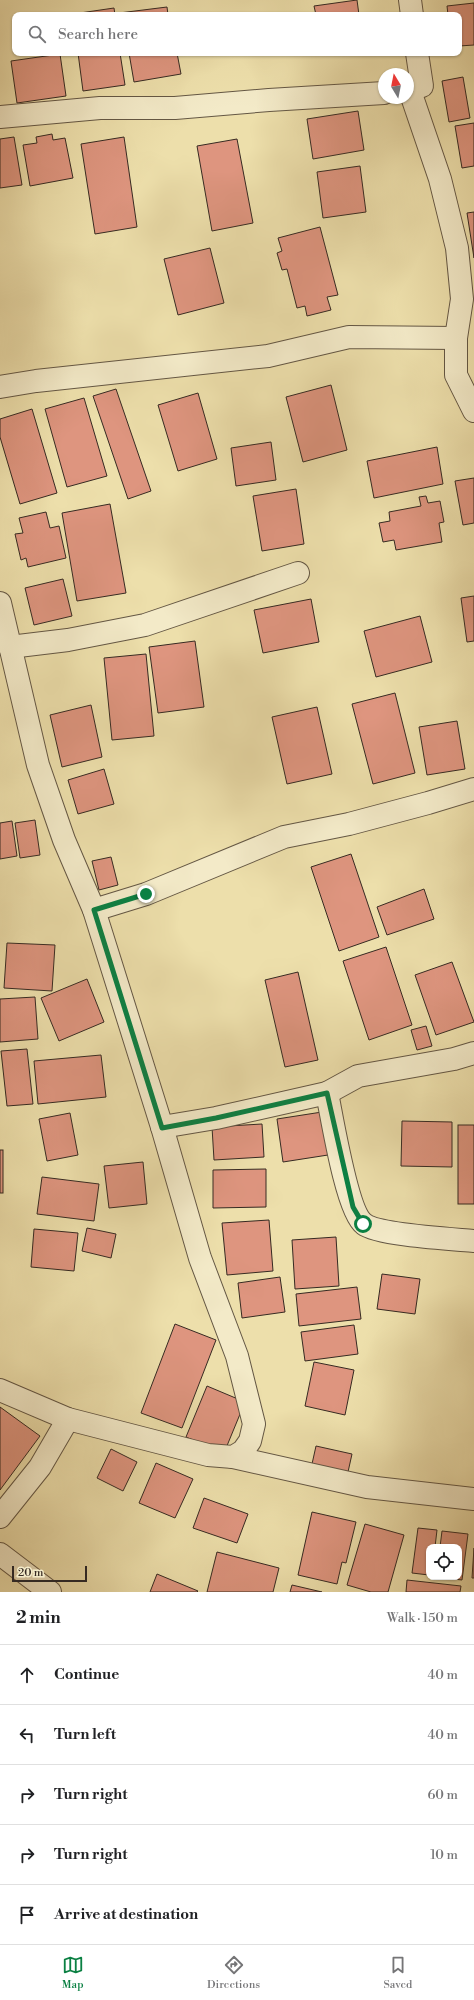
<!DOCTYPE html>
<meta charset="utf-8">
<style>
:root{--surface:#fff;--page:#f6f6f6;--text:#202124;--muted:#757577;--line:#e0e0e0;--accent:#0b8043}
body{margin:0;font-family:"Libre Bodoni",serif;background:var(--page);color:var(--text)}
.controls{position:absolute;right:12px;bottom:12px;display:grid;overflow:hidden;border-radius:8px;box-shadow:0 1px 3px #0004}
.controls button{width:36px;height:36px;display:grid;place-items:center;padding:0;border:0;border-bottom:1px solid var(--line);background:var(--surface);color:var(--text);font:20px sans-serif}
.compass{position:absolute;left:378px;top:68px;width:36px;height:36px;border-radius:50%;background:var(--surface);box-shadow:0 1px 3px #0004;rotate:350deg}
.scale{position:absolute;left:12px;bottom:10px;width:75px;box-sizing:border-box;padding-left:4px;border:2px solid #362a22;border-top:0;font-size:11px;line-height:14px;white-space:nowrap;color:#362a22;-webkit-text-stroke:3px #f3eac8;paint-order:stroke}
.stop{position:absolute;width:12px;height:12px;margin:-9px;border:3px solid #0b8043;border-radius:50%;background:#fff}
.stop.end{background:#0b8043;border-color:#fff;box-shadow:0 1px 4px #0008}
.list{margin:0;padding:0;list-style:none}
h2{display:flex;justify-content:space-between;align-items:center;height:52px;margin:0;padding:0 16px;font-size:17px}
h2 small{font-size:13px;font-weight:400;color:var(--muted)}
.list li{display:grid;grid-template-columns:26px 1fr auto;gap:12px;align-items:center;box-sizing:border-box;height:60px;padding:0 16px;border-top:1px solid var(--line)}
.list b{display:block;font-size:15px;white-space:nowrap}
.list em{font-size:13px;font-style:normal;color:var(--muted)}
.icon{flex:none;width:22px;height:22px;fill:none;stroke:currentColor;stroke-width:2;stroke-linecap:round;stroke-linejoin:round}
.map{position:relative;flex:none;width:474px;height:1592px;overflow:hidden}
.search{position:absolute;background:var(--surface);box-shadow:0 1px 3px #0004;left:12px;right:12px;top:12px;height:44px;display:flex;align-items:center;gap:10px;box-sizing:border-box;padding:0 14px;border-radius:8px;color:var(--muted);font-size:15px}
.sheet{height:352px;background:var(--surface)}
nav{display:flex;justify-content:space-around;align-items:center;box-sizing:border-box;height:56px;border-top:1px solid var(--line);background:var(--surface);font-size:11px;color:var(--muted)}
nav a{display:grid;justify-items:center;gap:2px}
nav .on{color:var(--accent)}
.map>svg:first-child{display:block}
.building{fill:#de957f;stroke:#362a22}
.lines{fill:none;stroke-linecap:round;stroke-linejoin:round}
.street-casing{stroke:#645744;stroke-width:24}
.street{stroke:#f3eac8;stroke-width:22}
.route{stroke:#0b8043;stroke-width:5}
</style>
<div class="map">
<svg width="474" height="1592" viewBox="0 0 474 1592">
<rect width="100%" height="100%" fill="#eddfab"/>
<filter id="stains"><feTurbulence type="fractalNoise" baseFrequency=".005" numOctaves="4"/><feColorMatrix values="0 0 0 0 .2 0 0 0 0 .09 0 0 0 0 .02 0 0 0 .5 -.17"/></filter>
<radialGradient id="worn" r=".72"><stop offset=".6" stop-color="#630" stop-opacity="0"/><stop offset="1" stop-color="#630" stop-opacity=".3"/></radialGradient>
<g class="building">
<polygon points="357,0 359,15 316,15 314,6"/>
<polygon points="474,3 474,45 459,46 459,15 448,15 447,6"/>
<polygon points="167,7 168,15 119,15 119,13"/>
<polygon points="114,8 115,15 73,15 73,14"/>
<polygon points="78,53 120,53 125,85 83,91"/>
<polygon points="129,53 177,53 181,74 134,82"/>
<polygon points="60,54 66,96 17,103 11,61"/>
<polygon points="463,77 470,118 449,122 442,81"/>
<polygon points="358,111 364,150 313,159 307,119"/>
<polygon points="474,123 474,166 462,168 455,126"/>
<polygon points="52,134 53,140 65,138 73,178 30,186 23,145 37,143 36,137"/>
<polygon points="14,137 22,185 0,188 0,139"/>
<polygon points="124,137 137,227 95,234 81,144"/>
<polygon points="237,139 253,223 212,231 197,146"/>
<polygon points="360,166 366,212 323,218 317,172"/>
<polygon points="474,212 474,258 467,213"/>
<polygon points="320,227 338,295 327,297 331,310 307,316 305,306 297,308 287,269 282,270 277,253 282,251 278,238"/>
<polygon points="210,248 224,303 178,315 164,259"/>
<polygon points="331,385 347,450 303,462 286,397"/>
<polygon points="116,389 151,491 128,499 93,396"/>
<polygon points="198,393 217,459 178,471 158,405"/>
<polygon points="84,398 107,476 67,487 45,409"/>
<polygon points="32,409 57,493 20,504 0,437 0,419"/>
<polygon points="271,442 276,480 236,486 231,448"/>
<polygon points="437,447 443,484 374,498 367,461"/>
<polygon points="474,478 474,523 463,525 455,481"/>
<polygon points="296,489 304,544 262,551 253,496"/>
<polygon points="426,496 428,503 440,501 444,522 439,523 442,542 396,550 394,540 383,542 379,523 390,521 389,512 421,506 419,497"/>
<polygon points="110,504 126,593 77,601 62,513"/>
<polygon points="46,512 50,528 59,526 66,558 28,567 26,558 21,560 15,534 23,533 19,518"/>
<polygon points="63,579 72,616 34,625 25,588"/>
<polygon points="474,596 474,641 467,642 461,598"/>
<polygon points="311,599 319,642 263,653 254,610"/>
<polygon points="420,616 432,662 376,677 364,631"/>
<polygon points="195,641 204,707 158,713 149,647"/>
<polygon points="146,654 154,736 112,740 104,658"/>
<polygon points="395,693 415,773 373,784 352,704"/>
<polygon points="91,705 102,757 62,767 50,715"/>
<polygon points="317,707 332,774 287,784 272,717"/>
<polygon points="457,721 465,769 427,775 419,727"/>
<polygon points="104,769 114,804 78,814 68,780"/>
<polygon points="35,820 40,855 20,858 15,823"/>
<polygon points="12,821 17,856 0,859 0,823"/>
<polygon points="351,854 379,937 339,951 311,867"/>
<polygon points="111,857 118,885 99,890 92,861"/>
<polygon points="424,889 434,919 387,935 377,907"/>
<polygon points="7,943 55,945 52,991 4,988"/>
<polygon points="386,947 412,1025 369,1040 343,961"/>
<polygon points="452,962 474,1022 436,1035 415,975"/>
<polygon points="298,972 318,1060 285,1067 265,980"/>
<polygon points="87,979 104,1022 59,1041 41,998"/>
<polygon points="35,997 38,1039 0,1042 0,999"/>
<polygon points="426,1026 432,1046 417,1050 411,1030"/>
<polygon points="27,1049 33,1104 7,1106 1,1051"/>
<polygon points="101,1055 106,1097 38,1104 34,1061"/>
<polygon points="322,1112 328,1155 283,1162 277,1119"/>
<polygon points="70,1113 78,1155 47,1161 39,1119"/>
<polygon points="402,1121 452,1122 452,1167 401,1166"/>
<polygon points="262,1124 264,1157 214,1160 212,1127"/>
<rect x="458" y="1125" width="16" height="79"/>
<rect x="0" y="1150" width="3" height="43"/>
<polygon points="143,1162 147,1204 109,1208 104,1166"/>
<polygon points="266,1169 266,1207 213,1208 213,1170"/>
<polygon points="42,1177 99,1184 94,1221 37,1214"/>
<polygon points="269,1220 273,1271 227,1275 222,1223"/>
<polygon points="87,1228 116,1234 111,1258 82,1251"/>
<polygon points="34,1229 78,1233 74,1271 31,1267"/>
<polygon points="336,1237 339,1286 295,1289 292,1240"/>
<polygon points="382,1274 420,1279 415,1314 377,1309"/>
<polygon points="280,1277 285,1312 242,1318 238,1283"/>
<polygon points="357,1287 361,1319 299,1326 296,1294"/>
<polygon points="175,1324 216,1340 182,1428 141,1413"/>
<polygon points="354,1325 358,1354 305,1361 301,1332"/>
<polygon points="314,1362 354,1370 345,1415 305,1406"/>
<polygon points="207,1386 245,1402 224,1453 186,1437"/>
<polygon points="0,1407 40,1436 0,1490"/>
<polygon points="316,1446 352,1454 348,1472 312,1464"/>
<polygon points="111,1449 137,1462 123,1491 97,1478"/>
<polygon points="156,1463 193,1479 175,1518 139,1503"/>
<polygon points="204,1498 248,1514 237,1543 193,1528"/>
<polygon points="312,1512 356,1522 346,1563 342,1562 337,1584 298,1575"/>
<polygon points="365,1524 404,1535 388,1592 371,1592 347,1585"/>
<polygon points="418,1528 437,1530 435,1547 429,1547 429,1575 412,1573"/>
<polygon points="442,1531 468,1534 462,1580 438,1577 459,1577 459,1547 440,1547"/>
<polygon points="474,1548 474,1578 472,1578"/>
<polygon points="217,1552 279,1568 273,1592 207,1592"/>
<polygon points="157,1574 198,1591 197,1592 150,1592"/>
<polygon points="407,1580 461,1586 460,1592 406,1592"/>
<polygon points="292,1585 322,1592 290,1592"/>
</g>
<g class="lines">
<defs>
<g id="street">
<polyline points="410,0 412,15"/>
<polyline points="408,91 422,86 417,53"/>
<polyline points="0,117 100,108 175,108 269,100 384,93"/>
<polyline points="456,338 456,375 474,411"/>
<polyline points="0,387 36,381 268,356 349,337 456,338 462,299 457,248 440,179 410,91"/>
<polyline points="0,603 38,765 64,840 94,910 162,1127 200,1258 237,1356 254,1424 250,1441 243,1451 233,1457 208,1455 68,1419 0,1390"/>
<polyline points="10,647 68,640 145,625 298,573"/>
<polyline points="94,910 146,894 284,837 349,824 428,803 474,789"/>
<polyline points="327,1093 358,1076 454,1059 474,1053"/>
<path d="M162,1127L216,1118L327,1093C332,1117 347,1212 364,1224C378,1235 452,1239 474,1241"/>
<polyline points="233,1457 367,1487 474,1499"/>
<polyline points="0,1517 40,1467 68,1419"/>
<polyline points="0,1554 50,1592"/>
</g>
</defs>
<use href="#street" class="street-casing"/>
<use href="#street" class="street"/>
</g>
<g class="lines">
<polyline class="route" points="146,894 94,910 162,1128 216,1118 327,1093 353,1207 363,1224"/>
</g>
<rect width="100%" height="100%" filter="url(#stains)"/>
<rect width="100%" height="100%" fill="url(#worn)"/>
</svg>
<div class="controls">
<button><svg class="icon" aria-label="locate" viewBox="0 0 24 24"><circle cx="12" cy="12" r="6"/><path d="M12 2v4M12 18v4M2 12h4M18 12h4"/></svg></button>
</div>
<svg class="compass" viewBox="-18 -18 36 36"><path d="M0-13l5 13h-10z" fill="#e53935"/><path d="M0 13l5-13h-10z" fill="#757577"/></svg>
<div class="scale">20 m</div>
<div class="stop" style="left:363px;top:1224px"></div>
<div class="stop end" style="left:146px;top:894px"></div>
<div class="search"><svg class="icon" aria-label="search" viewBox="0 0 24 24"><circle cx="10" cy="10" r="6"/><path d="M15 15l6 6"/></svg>Search here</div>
</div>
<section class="sheet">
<h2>2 min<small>Walk · 150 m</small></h2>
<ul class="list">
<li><svg class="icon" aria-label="ahead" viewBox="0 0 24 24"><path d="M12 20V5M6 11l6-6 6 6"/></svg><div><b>Continue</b></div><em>40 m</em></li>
<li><svg class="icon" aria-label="left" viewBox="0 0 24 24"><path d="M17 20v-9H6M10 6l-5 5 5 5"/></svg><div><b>Turn left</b></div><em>40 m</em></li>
<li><svg class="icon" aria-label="right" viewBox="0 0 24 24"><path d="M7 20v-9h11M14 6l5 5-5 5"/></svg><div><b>Turn right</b></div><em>60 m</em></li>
<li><svg class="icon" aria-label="right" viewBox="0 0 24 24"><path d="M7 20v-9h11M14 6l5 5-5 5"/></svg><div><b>Turn right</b></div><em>10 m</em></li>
<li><svg class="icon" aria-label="arrive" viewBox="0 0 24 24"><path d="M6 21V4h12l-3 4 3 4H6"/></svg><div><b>Arrive at destination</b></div></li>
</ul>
</section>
<nav>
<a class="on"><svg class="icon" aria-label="map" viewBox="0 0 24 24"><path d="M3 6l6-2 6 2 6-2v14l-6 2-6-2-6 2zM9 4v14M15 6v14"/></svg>Map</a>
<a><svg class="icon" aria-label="directions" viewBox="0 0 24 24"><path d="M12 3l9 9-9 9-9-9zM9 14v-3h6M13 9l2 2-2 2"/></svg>Directions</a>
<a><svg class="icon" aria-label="saved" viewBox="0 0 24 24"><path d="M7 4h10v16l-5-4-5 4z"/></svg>Saved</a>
</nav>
